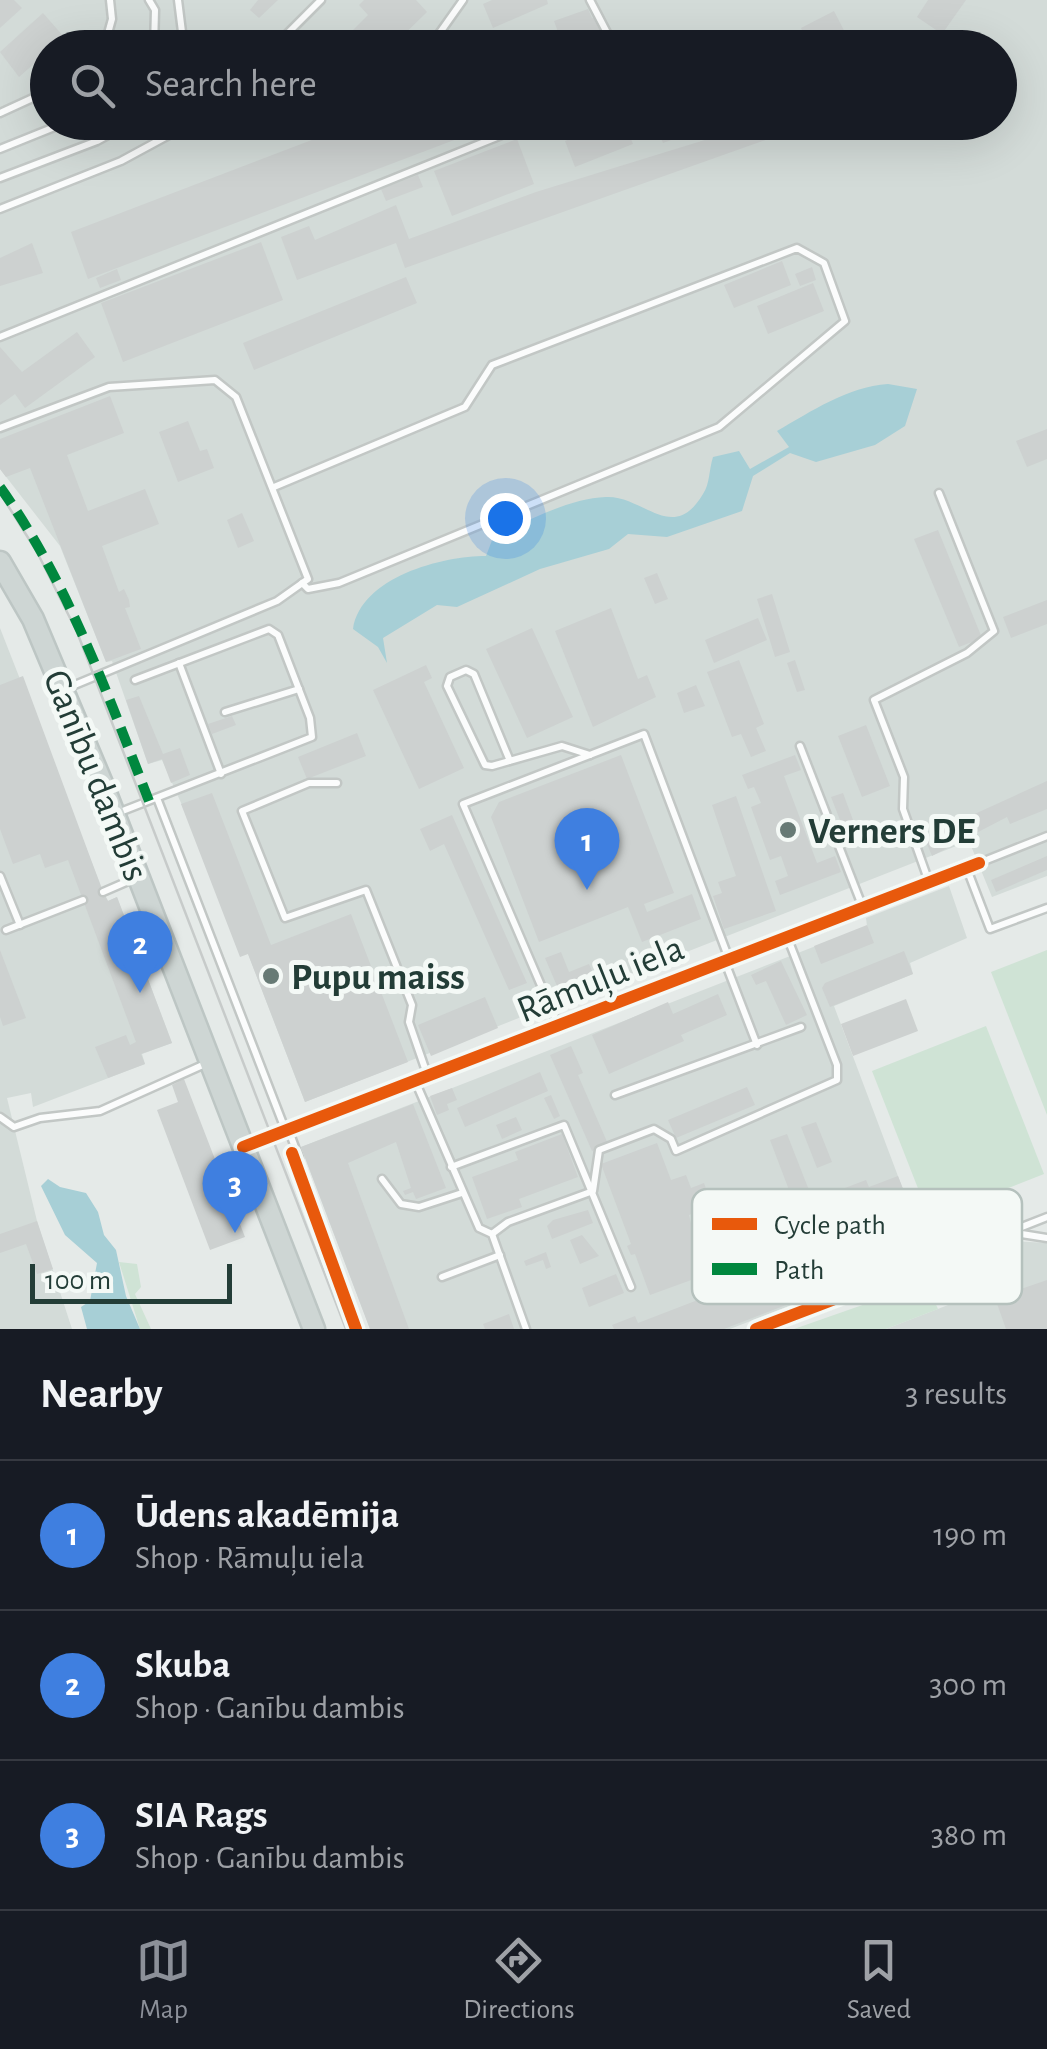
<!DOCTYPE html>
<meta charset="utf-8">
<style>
:root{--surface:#171b24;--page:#242831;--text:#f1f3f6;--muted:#9ea1a6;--line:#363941;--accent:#8c9099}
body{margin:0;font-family:"Alegreya Sans",sans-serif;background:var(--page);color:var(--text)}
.scale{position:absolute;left:30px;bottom:25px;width:202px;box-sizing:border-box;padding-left:10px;border:5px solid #233d37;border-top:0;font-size:28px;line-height:35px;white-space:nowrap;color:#233d37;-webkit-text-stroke:8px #f4f9f6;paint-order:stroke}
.you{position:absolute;left:505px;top:518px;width:35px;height:35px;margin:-25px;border:8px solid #fff;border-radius:50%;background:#1a73e8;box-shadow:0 0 0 15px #1a73e833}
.badge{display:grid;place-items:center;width:65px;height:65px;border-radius:50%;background:var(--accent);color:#fff;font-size:32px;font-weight:700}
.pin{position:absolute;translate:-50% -82px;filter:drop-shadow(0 2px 5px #0008)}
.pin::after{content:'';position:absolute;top:52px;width:35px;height:30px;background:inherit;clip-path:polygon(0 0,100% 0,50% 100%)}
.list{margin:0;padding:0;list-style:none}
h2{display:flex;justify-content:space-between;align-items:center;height:130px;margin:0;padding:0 40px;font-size:42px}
h2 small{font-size:32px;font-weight:400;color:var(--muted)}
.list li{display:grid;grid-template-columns:65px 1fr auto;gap:30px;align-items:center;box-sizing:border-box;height:150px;padding:0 40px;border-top:2px solid var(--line)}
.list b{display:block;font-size:38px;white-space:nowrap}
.list p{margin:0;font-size:32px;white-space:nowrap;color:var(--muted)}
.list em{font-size:32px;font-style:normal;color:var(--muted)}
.icon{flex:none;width:55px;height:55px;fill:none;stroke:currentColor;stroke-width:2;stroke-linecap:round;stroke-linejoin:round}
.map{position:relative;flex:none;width:1047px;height:1329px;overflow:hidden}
.search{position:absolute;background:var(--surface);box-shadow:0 10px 40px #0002;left:30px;right:30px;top:30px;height:110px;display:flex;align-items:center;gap:25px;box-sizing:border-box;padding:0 35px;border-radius:55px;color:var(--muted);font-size:38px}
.sheet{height:580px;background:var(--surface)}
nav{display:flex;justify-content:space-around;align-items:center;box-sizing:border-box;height:140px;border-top:2px solid var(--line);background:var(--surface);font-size:28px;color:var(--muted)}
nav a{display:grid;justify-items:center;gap:5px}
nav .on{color:var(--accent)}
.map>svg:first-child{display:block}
.built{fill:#d3dbd8;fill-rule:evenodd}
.green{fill:#cfe3d5}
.water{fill:#a7cfd6}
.building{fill:#cdd1d0}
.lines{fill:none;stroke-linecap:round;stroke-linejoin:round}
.service-casing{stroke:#c2c7c5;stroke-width:11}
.minor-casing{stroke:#c2c7c5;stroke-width:18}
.primary-casing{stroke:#bdc6c4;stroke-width:25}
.service{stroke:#fbfcfc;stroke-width:6}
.minor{stroke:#fbfcfc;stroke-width:12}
.primary{stroke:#ced6d4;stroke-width:20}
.tram{stroke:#c7cbca;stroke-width:2.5}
.quiet{stroke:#00873e;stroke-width:10;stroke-dasharray:20 10;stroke-linecap:butt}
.cycleway-casing{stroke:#f4f9f6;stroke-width:19}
.cycleway{stroke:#e8590c;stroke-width:12}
.poi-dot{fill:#677a75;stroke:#f4f9f6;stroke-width:4}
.labels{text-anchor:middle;stroke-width:10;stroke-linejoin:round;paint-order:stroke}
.street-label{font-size:38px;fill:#233d37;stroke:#f4f9f6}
.poi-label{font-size:38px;font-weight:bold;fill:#233d37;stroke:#f4f9f6;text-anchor:start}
.key{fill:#f4f9f6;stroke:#b5c1bd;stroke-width:2.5}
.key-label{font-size:28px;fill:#233d37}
</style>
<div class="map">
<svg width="1047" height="1329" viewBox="0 0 1047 1329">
<rect width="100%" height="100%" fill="#e5eae8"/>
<g class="built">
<path d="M0,0H1047V876L992,897L969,841L305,1102L248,954L162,760L148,764L112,661L106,662L60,546L0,469ZM48,48H1000V122H48Z"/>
<polygon points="0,628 103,891 108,901 117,897 172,1043 142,1054 145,1064 33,1107 31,1093 7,1098 37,1221 72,1329 0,1329"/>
<polygon points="949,886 967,938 910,963 913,974 834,1006 916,1224 859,1246 856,1239 846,1242 857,1270 796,1292 799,1302 730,1329 370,1329 301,1147 867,926 866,918"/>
<polygon points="1013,1241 1047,1243 1047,1329 886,1329 974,1295 962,1261"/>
</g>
<g class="green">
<polygon points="1047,950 1047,1115 991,972"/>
<polygon points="986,1026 1044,1174 930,1219 872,1071"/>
<polygon points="119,1262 137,1264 141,1287 135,1294 151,1329 140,1329"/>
<polygon points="891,1295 933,1298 938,1309 886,1329 794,1329"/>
</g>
<g class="water">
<path d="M888,384L917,389L905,426L875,445L816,462L790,453L753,476L742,511L667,537L628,534L609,549L540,569L457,607L437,605L383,638L387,663L378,647L353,629C361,577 442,556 486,556L494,535C527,522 569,498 606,497C643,495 673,545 703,494C710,484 709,469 713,457L739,451L750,469L789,447L777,431C812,411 847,387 888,384Z"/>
<polygon points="48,1179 60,1187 86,1193 98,1212 104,1235 116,1250 126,1296 140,1329 87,1329 81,1307 90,1301 97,1263 65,1235 41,1186"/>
</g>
<g class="building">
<polygon points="0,0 14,0 22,8 0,28"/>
<polygon points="258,0 278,0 259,18 250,10"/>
<polygon points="364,0 416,0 427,12 390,48 368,48 352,31 368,15 359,5"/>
<polygon points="492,0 547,0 548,4 493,28 483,4"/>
<polygon points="928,0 966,0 942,34 917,17"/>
<polygon points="588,9 592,18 598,16 610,48 519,48 558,32 554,21"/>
<polygon points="834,11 853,48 810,48 801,28"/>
<polygon points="43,13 64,37 19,77 0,52"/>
<polygon points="359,122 499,123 88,279 71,232"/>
<polygon points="614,122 624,122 633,144 575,167 565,141"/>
<polygon points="655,122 695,122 698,130 663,143"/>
<polygon points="702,122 726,122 730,131 754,122 772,122 777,136 405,268 396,243 297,280 281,237 309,226 315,240 396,205 409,239 536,192 708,139"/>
<polygon points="517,139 534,184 452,216 434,171"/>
<polygon points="418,175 423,187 386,201 381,189"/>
<polygon points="261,242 283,300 123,362 101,303"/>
<polygon points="32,243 43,273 0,286 0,258"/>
<polygon points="782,261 791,285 734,308 724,285"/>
<polygon points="812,267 816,280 800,286 795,274"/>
<polygon points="117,269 121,280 100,288 96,278"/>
<polygon points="406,277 417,303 254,370 243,343"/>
<polygon points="813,283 824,311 768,334 757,306"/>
<polygon points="77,332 95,357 25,408 15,394 0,405 0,347 22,372"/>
<polygon points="110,396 124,433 67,455 88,511 145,489 159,524 102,546 119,592 124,589 129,600 130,607 125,608 141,649 106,662 30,468 6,477 0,469 0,439"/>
<polygon points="188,421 200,451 207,449 214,468 178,482 159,432"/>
<polygon points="1047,429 1047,459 1027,467 1016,441"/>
<polygon points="242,513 254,541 238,548 227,520"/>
<polygon points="938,530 982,638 959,647 914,539"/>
<polygon points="657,573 668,599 655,604 644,578"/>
<polygon points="772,594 790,652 775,657 757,599"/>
<polygon points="1047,600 1047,624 1011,638 1003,617"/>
<polygon points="611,608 638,679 647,675 656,697 593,727 555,631"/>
<polygon points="758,618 767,640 714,663 705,640"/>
<polygon points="532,628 573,717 527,738 486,649"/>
<polygon points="739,660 764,724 756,728 766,751 751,757 741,734 732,737 707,672"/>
<polygon points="795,660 805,690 797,692 787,663"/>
<polygon points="426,665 432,678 424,682 464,768 419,789 373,690"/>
<polygon points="23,676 103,892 108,901 117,897 172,1043 141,1054 145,1064 108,1078 95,1047 126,1035 130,1045 136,1042 68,860 45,868 40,854 13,864 0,829 0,685"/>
<polygon points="696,685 705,706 684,713 677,693"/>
<polygon points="139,696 163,754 180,748 190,775 171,783 162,759 148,764 126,700"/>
<polygon points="232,716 236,725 212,734 208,724"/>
<polygon points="866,725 890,786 862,797 838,736"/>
<polygon points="357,733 366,756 307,779 298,757"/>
<polygon points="621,755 674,893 644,904 647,912 692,894 701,919 642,942 628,907 539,942 491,817 499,802"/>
<polygon points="795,755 801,770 784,776 817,863 835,856 841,872 780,895 775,881 788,876 781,856 770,860 751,807 761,803 754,787 748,789 742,775"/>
<polygon points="1047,781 1047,809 1010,824 1007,817 932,856 924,837"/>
<polygon points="212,793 271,945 351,914 408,1062 305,1102 248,954 240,957 181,804"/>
<polygon points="843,793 860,839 849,843 831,797"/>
<polygon points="736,796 776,911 724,929 713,896 722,893 718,882 736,876 712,805"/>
<polygon points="452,815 527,983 509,990 444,844 430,851 420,829"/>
<polygon points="1047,856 1047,870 996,892 991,880"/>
<polygon points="867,925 874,943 821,964 814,946"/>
<polygon points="0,950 26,1018 3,1026 0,1017"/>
<polygon points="904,951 913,974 830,1007 822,988 825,983"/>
<polygon points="561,952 569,972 589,964 598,985 563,1000 545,958"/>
<polygon points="781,961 807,1015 786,1025 766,981 756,985 751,975"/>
<polygon points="718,994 727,1015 681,1035 684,1041 609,1074 592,1035 668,1002 673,1014"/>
<polygon points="485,997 498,1028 431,1056 418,1025"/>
<polygon points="906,999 918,1031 853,1056 841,1024"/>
<polygon points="571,1046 583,1073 578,1075 608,1144 592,1151 550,1055"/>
<polygon points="540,1072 548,1091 465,1127 457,1108"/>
<polygon points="184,1079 245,1237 210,1250 157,1110 178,1102 172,1085"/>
<polygon points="747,1087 755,1105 676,1138 668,1120"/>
<polygon points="452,1088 457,1100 447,1104 449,1110 437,1115 430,1096"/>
<polygon points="551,1095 560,1116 554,1119 544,1098"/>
<polygon points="413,1104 446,1188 416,1199 413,1192 405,1195 403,1191 411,1188 396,1142 348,1163 409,1329 370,1329 301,1147"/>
<polygon points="516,1117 522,1130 502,1139 496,1125"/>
<polygon points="816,1122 832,1162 817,1168 801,1127"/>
<polygon points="562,1134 578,1177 519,1199 522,1207 487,1219 472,1177 518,1160 515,1152"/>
<polygon points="787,1134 823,1226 805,1232 770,1140"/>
<polygon points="657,1143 671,1180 686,1175 691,1188 704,1183 712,1206 689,1215 705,1280 696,1283 694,1279 650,1295 635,1254 631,1255 627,1246 631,1244 601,1164"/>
<polygon points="898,1176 917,1224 859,1246 856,1238 846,1242 857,1270 795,1292 799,1300 724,1329 614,1329 612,1325 635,1316 638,1323 773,1271 767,1256 846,1226 852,1229 837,1191 866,1180 869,1187"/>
<polygon points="588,1210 593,1223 552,1239 547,1226 553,1220"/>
<polygon points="37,1221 53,1269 37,1274 26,1244 0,1253 0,1234"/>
<polygon points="582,1235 599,1256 580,1264 570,1240"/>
<polygon points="546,1252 551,1267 546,1269 543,1260 526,1266 524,1261"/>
<polygon points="616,1274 624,1293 589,1307 582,1288"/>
<polygon points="1047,1280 1047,1329 1006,1329 995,1298"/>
<polygon points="509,1314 514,1329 485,1329 483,1324"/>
</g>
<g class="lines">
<defs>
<g id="service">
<polyline points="149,0 155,10 154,48"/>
<polyline points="178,0 184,48"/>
<polyline points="590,0 615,48"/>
<polyline points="104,48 112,19 110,0"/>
<polyline points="273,48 321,0"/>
<polyline points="429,48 463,0"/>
<polyline points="0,113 48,91"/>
<polyline points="0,149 67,122"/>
<polyline points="0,178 97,141 132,122"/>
<polyline points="0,209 121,161 193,122"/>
<polyline points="0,337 534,122"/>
<polyline points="0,428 109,387 215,380 236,397 308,579 277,601 65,689"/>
<polyline points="274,487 465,407 492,365 797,248 824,263 845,321 719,427 339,583 308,589 302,583"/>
<polyline points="179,663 221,774"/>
<polyline points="225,712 299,689"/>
<polyline points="800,746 863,908"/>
<polyline points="510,761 474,674 466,670 450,677 447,686 485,765 492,766 562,746 590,755"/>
<polyline points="337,783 309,783 242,811 285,918 366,890 412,1005 409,1022 428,1077"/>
<polyline points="157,798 285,1129"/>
<polyline points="120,812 312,737 310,718 278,635 269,629 135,680"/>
<polyline points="979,863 1047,836"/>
<polyline points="967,869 990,929 1047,908"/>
<polyline points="0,876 20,925"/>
<polyline points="929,882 903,809 904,777 874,700 967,653 994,631 939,493"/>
<polyline points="103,892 133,879"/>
<polyline points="6,930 83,900"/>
<polyline points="725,962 757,1045"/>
<polyline points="558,1025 463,804 644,734 729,959"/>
<polyline points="416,1083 479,1228 492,1234 526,1329"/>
<polyline points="615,1095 801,1027"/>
<polyline points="0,1117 14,1127 40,1118 100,1111 205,1064"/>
<polyline points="289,1131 299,1158"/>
<polyline points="451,1167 564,1125 631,1287"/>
<polyline points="382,1179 401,1204 419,1207 462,1193"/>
<polyline points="1014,1230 1047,1217"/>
<polyline points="1015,1233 1047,1238"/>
<polyline points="492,1234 508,1222 593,1191 599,1150 654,1129 671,1139 676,1151 837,1080 837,1065 788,939"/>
<polyline points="442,1277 500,1255"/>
</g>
<g id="minor">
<polyline points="243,1147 979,863"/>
<polyline points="756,1329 1013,1231"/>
</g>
<polyline id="primary" points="0,562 33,619 104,788 314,1329"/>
</defs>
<use href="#service" class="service-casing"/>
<use href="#minor" class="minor-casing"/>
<use href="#primary" class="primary-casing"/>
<use href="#service" class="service"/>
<use href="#minor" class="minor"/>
<use href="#primary" class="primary"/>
<polyline class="tram" points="0,493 37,552 77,632 346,1329"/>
<path class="quiet" d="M0,487C68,582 107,693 149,801"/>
<defs>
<g id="cycleway">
<polyline points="243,1147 979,863"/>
<polyline points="292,1153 356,1329"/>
<polyline points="756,1329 1013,1231"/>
</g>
</defs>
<use href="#cycleway" class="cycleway-casing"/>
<use href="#cycleway" class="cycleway"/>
</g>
<g class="poi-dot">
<circle cx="788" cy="830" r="10"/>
<circle cx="271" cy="976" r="10"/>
</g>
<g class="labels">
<g class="street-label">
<text transform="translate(97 775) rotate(68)" y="13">Ganību dambis</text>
<text transform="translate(600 978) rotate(-22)" y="13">Rāmuļu iela</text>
</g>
<g class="poi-label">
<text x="808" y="843">Verners DE</text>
<text x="291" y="989">Pupu maiss</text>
</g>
</g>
<rect x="692" y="1189" width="330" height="115" rx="15" class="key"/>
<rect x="712" y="1218" width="45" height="12" fill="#e8590c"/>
<rect x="712" y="1263" width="45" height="12" fill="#00873e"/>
<g class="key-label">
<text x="774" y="1234">Cycle path</text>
<text x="774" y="1279">Path</text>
</g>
</svg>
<div class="scale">100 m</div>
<div class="you"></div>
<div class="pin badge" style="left:587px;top:890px;background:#3f7fe0">1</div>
<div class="pin badge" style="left:140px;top:993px;background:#3f7fe0">2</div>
<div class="pin badge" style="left:235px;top:1233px;background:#3f7fe0">3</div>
<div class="search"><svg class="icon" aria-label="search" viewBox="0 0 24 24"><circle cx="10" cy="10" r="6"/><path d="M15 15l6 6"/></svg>Search here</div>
</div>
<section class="sheet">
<h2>Nearby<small>3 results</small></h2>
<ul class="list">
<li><span class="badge" style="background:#3f7fe0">1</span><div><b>Ūdens akadēmija</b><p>Shop · Rāmuļu iela</p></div><em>190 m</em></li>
<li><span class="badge" style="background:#3f7fe0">2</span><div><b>Skuba</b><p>Shop · Ganību dambis</p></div><em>300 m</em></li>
<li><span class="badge" style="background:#3f7fe0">3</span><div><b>SIA Rags</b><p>Shop · Ganību dambis</p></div><em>380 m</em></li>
</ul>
</section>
<nav>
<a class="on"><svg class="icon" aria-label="map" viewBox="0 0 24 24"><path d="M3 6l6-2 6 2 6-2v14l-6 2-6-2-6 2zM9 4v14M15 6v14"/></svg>Map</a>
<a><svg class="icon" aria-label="directions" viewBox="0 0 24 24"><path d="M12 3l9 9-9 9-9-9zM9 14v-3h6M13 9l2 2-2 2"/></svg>Directions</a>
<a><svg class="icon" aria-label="saved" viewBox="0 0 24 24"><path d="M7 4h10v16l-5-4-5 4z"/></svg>Saved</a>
</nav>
